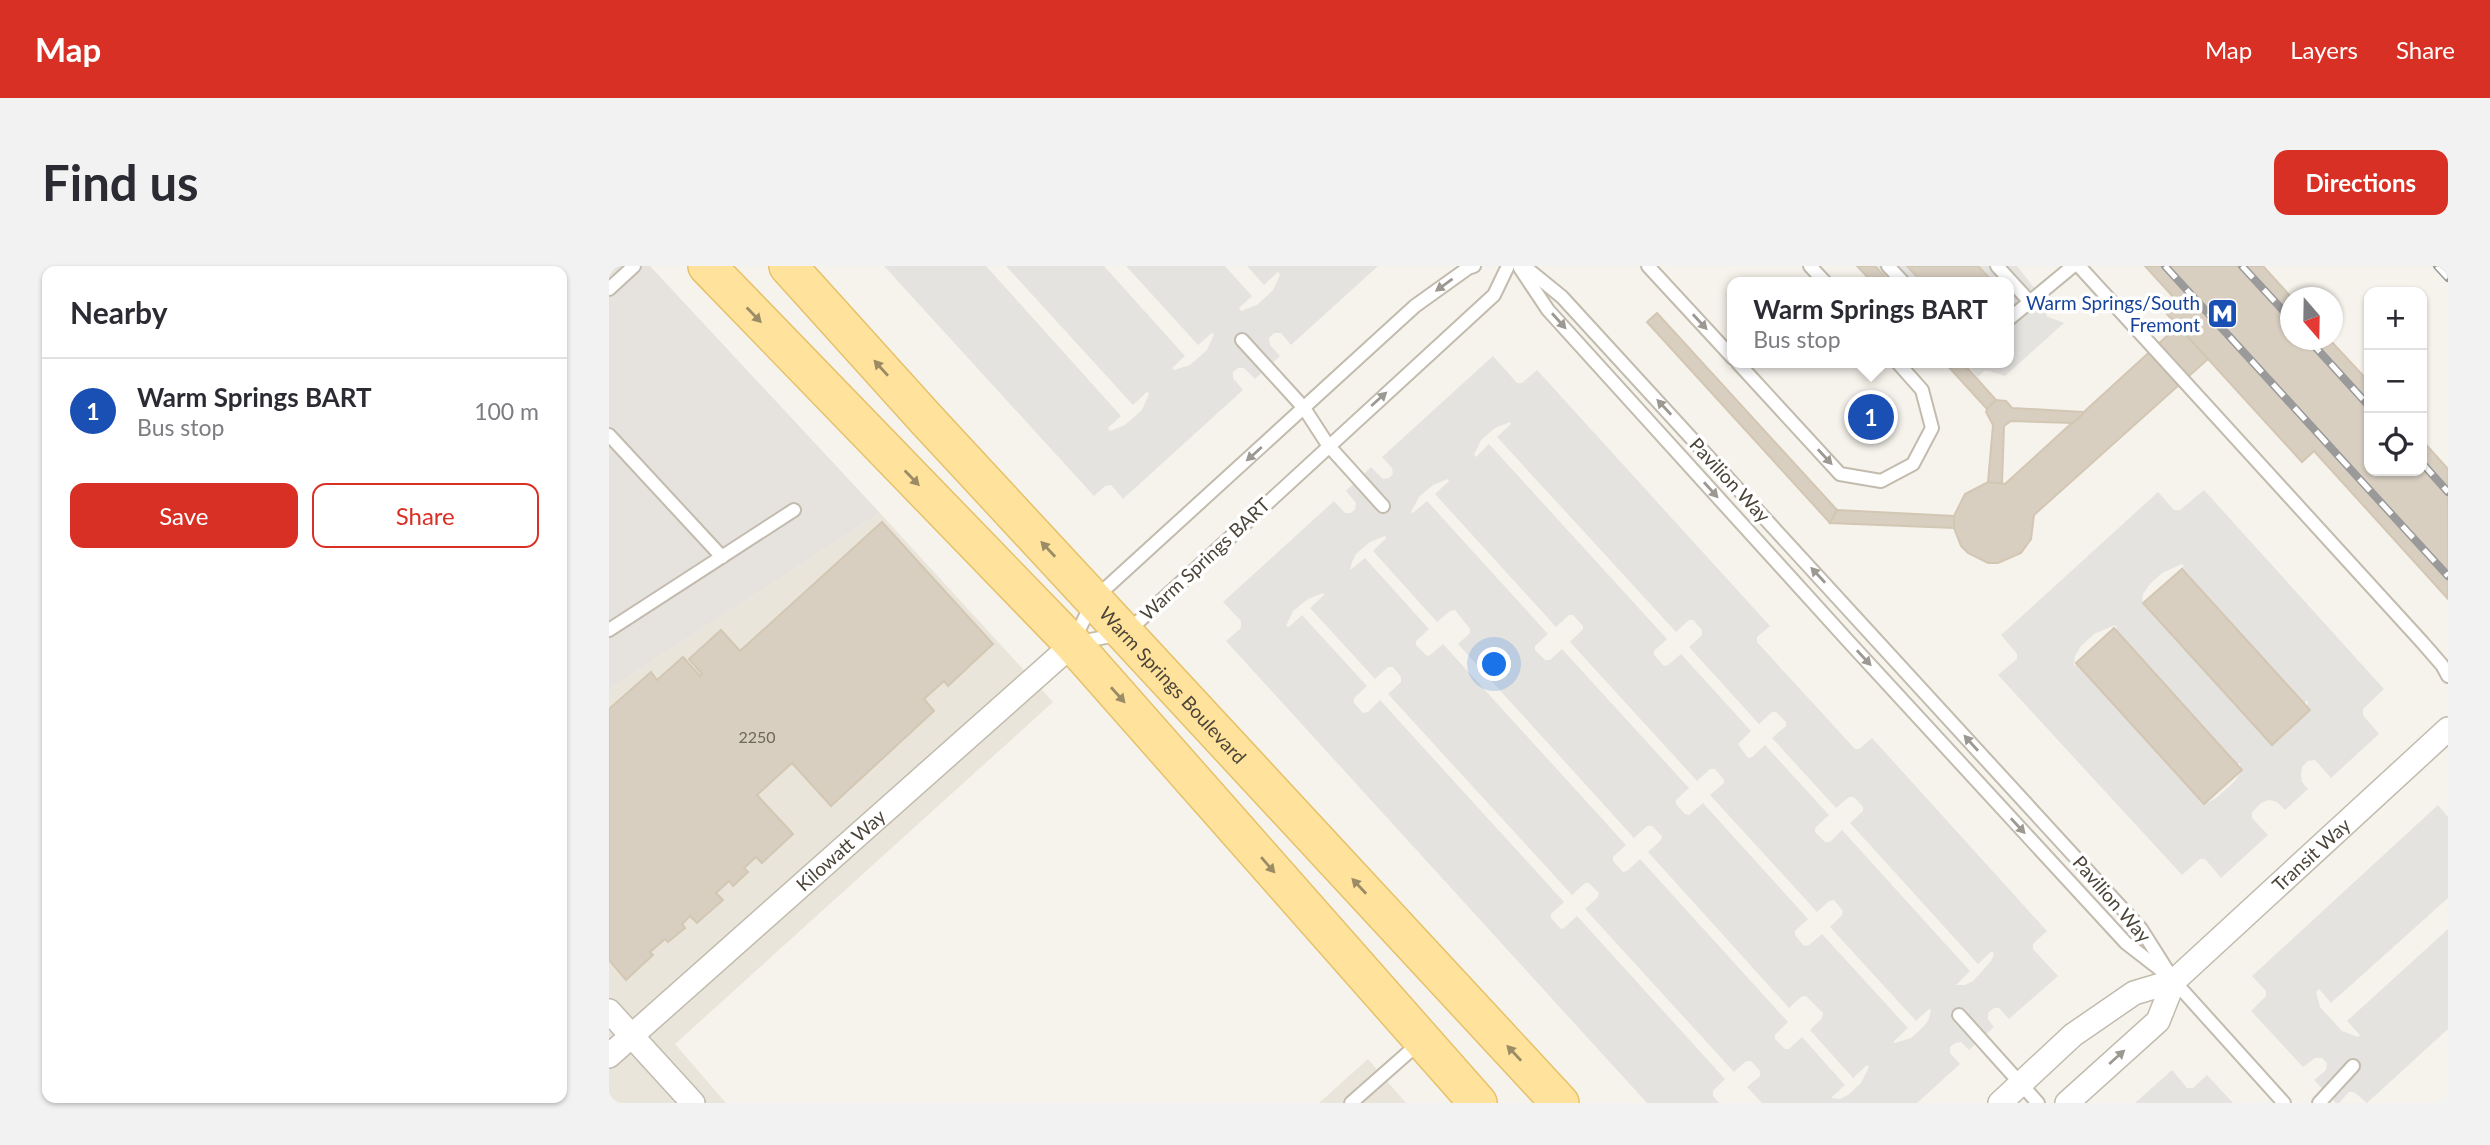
<!DOCTYPE html>
<meta charset="utf-8">
<style>
:root{--surface:#fff;--page:#f2f2f3;--text:#2b2b33;--muted:#7c7c81;--line:#e1e1e2;--accent:#d93025}
body{margin:0;font-family:Lato,sans-serif;background:var(--page);color:var(--text)}
.controls{position:absolute;right:21px;top:21px;display:grid;overflow:hidden;border-radius:14px;box-shadow:0 2px 5px #0004}
.controls button{width:63px;height:63px;display:grid;place-items:center;padding:0;border:0;border-bottom:2px solid var(--line);background:var(--surface);color:var(--text);font:35px sans-serif}
.compass{position:absolute;left:1671px;top:21px;width:63px;height:63px;border-radius:50%;background:var(--surface);box-shadow:0 2px 5px #0004;rotate:160deg}
.you{position:absolute;left:886px;top:399px;width:24px;height:24px;margin:-18px;border:5px solid #fff;border-radius:50%;background:#1a73e8;box-shadow:0 0 0 10px #1a73e833}
.badge{display:grid;place-items:center;width:46px;height:46px;border-radius:50%;background:var(--accent);color:#fff;font-size:23px;font-weight:700}
.pin{position:absolute;translate:-50% -50%;border:4px solid #fff;box-shadow:0 2px 7px #0006}
.popup{position:absolute;left:1118px;top:11px;width:287px;height:91px;box-sizing:border-box;display:grid;place-content:center;border-radius:14px;background:var(--surface);filter:drop-shadow(0 2px 5px #0005);font-size:23px;white-space:nowrap;color:var(--muted)}
.popup b{font-size:26px;color:var(--text)}
.popup::after{content:'';position:absolute;left:50%;top:100%;margin-left:-14px;border:14px solid transparent;border-top-color:var(--surface)}
.list{margin:0;padding:0;list-style:none}
h2{display:flex;justify-content:space-between;align-items:center;height:91px;margin:0;padding:0 28px;font-size:30px}
h2 small{font-size:23px;font-weight:400;color:var(--muted)}
.list li{display:grid;grid-template-columns:46px 1fr auto;gap:21px;align-items:center;box-sizing:border-box;height:105px;padding:0 28px;border-top:2px solid var(--line)}
.list b{display:block;font-size:26px;white-space:nowrap}
.list p{margin:0;font-size:23px;white-space:nowrap;color:var(--muted)}
.list em{font-size:23px;font-style:normal;color:var(--muted)}
.actions{display:flex;gap:14px;padding:21px 28px}
.actions a{flex:1;padding:16px 0;border:2px solid var(--accent);border-radius:14px;text-align:center;font-size:24px;color:var(--accent)}
.actions .main{background:var(--accent);color:#fff}
.icon{flex:none;width:38px;height:38px;fill:none;stroke:currentColor;stroke-width:2;stroke-linecap:round;stroke-linejoin:round}
.map{position:relative;flex:none;width:1839px;height:837px;overflow:hidden;border-radius:14px}
header{display:flex;align-items:center;gap:42px;box-sizing:border-box;height:98px;padding:0 35px;background:var(--accent);color:#fff}
header strong{font-size:33px}
nav{display:flex;gap:38px;margin-inline-start:auto;font-size:24px}
.intro{display:flex;align-items:center;justify-content:space-between;box-sizing:border-box;height:168px;padding:0 42px}
h1{margin:0;font-size:49px}
.button{padding:18px 32px;border-radius:14px;background:var(--accent);color:#fff;font-size:24px;font-weight:700}
main{display:flex;gap:42px;padding:0 42px}
aside{flex:1;background:var(--surface);border-radius:14px;box-shadow:0 2px 5px #0004}
.map>svg:first-child{display:block}
.residential{fill:#eae5da}
.industrial{fill:#e6e2dd}
.parking{fill:#e5e3e0;fill-rule:evenodd}
.building{fill:#d8cfc1;stroke:#d3c7b4;stroke-width:2}
.lines{fill:none;stroke-linecap:round;stroke-linejoin:round}
.service-casing{stroke:#c2bbae;stroke-width:16}
.minor-casing{stroke:#c2bbae;stroke-width:26}
.primary-casing{stroke:#e6c16a;stroke-width:40}
.service{stroke:#fff;stroke-width:12}
.minor{stroke:#fff;stroke-width:23}
.primary{stroke:#ffe39c;stroke-width:37}
.rail-casing{stroke:#9a9a9a;stroke-width:8}
.rail{stroke:#fff;stroke-width:5;stroke-dasharray:16;stroke-linecap:butt}
.oneway{fill:#9c9892}
.oneway2{fill:#9c8c66}
.labels{text-anchor:middle;stroke-width:7;stroke-linejoin:round;paint-order:stroke}
.number-label{font-size:16px;fill:#6e675b}
.transit-label{font-size:19px;fill:#164399;stroke:#fff;text-anchor:end}
.street-label{font-size:19px;fill:#4b4439;stroke:#fff}
</style>
<header>
<strong>Map</strong>
<nav><a>Map</a><a>Layers</a><a>Share</a></nav>
</header>
<div class="intro"><h1>Find us</h1><a class="button">Directions</a></div>
<main>
<aside>
<h2>Nearby<small></small></h2>
<ul class="list">
<li><span class="badge" style="background:#1a4fb4">1</span><div><b>Warm Springs BART</b><p>Bus stop</p></div><em>100 m</em></li>
</ul>
<div class="actions"><a class="main">Save</a><a>Share</a></div>
</aside>
<div class="map">
<svg width="1839" height="837" viewBox="0 0 1839 837">
<rect width="100%" height="100%" fill="#f6f3ec"/>
<g class="residential">
<polygon points="271,247 444,436 66,778 117,837 0,837 0,423"/>
<polygon points="759,793 797,837 710,837"/>
</g>
<polygon class="industrial" points="0,0 41,0 271,247 0,423"/>
<g class="parking">
<polygon points="275,0 377,0 512,150 499,162 501,165 516,159 533,144 540,128 538,126 524,139 397,0 495,0 576,90 563,102 565,104 581,99 598,84 605,68 603,67 589,79 517,0 616,0 643,30 630,42 632,45 648,39 664,24 671,9 669,6 655,19 638,0 769,0 682,79 672,67 665,67 660,72 661,79 671,90 646,113 635,102 629,102 624,106 624,112 634,124 514,233 502,219 496,220 485,230"/>
<polygon points="1268,0 1408,0 1441,42 1437,50 1455,57 1396,110 1380,105 1375,105 1369,111 1357,97 1400,97 1400,16 1283,16"/>
<path d="M884,90L908,117H913L928,104L1161,360L1148,371V376L1246,483H1250L1263,472L1438,665L1424,678V683L1449,710L1400,753L1390,742H1385L1379,747V753L1385,761L1360,784L1352,776L1346,777L1341,781V787L1351,798L1308,837H1153L1138,821L1151,810V805L1142,795H1137L1125,806L976,643L989,631L990,627L980,617H976L963,629L779,428L792,416V411L784,401H779L766,413L701,342L715,329L714,327L699,333L684,345L677,360L680,361L693,349L758,420L745,432V437L754,447L759,446L771,434L955,636L942,648V652L952,663L955,662L968,650L1116,813L1104,825V830L1110,837H1038L617,375L632,362V355L614,336L725,235L736,247H742L746,243L747,237L737,225L762,201L774,213L780,212L784,208L783,202L773,191ZM901,156L902,158L888,171L1067,366L1080,354H1084L1093,364V369L1080,381L1150,458L1163,446H1167L1177,456V460L1163,472L1227,542L1240,531H1245L1254,541V545L1241,557L1369,698L1383,685L1385,688L1382,695L1364,715L1356,719H1347L1361,705L1233,564L1221,576H1216L1206,566V562L1220,549L1156,479L1143,491L1139,492L1129,478L1142,465L1072,388L1059,399L1055,400L1045,389V385L1058,373L880,178L867,191L865,189L872,174L886,162ZM839,213L840,215L826,228L947,361L960,349H964L974,360V363L961,376L1088,515L1101,503H1106L1115,514V517L1101,529L1208,646L1220,635L1225,634L1234,645L1233,649L1221,661L1307,755L1320,743L1322,744L1320,753L1315,760L1302,772L1286,777L1284,776L1299,762L1213,668L1200,679L1195,680L1186,669V665L1199,653L1094,537L1080,549L1076,548L1067,538V534L1080,522L953,383L941,394H936L926,384V380L939,368L818,235L804,247L802,246L810,231L824,219ZM776,270L777,272L764,285L828,356L841,345L846,344L861,363V367L849,378L1025,572L1038,560H1043L1053,570L1052,574L1039,586L1180,742L1192,731L1197,730L1214,747L1213,752L1201,764L1244,812L1258,799L1260,801L1252,817L1239,829L1231,833L1222,832L1236,819L1193,771L1180,783H1176L1166,773V769L1179,756L1031,593L1018,605L1014,606L1004,595V591L1017,579L834,378L821,389L818,390L807,379V375L820,363L756,292L741,304L743,296L747,288L761,276Z"/>
<path d="M1595,224L1775,423L1754,443V449L1770,468L1722,512L1706,494L1699,495L1693,501L1692,509L1693,516L1699,523L1676,544L1668,536L1660,534L1652,537L1643,546V552L1659,569L1612,612L1596,593H1591L1573,609L1389,409L1408,393V388L1392,369L1549,226L1565,244H1571ZM1573,298L1575,300L1533,338L1534,328L1540,319L1553,307ZM1506,359L1508,361L1465,400L1466,390L1472,380L1485,368ZM1699,434L1698,444L1693,452L1675,469L1667,473L1657,474ZM1631,497V507L1626,515L1607,532L1600,536H1590Z"/>
<polygon points="1829,539 1839,551 1839,632 1722,737 1710,723 1707,726 1711,741 1733,765 1749,771 1751,769 1738,755 1839,663 1839,763 1758,837 1745,826 1740,826 1730,837 1727,837 1705,814 1717,804 1718,797 1713,792 1706,792 1694,801 1642,745 1657,730 1657,725 1643,710"/>
<polygon points="1563,804 1578,822 1584,822 1598,809 1624,837 1526,837"/>
</g>
<g class="building">
<polygon points="1248,0 1266,0 1281,16 1263,16"/>
<polygon points="1298,0 1369,0 1384,16 1313,16"/>
<polygon points="1536,0 1654,0 1683,32 1682,74 1721,74 1760,116 1760,205 1813,205 1813,174 1839,203 1839,333 1705,185 1693,196 1569,60 1555,45 1567,34"/>
<polygon points="1048,47 1228,244 1221,257 1038,56"/>
<polygon points="1569,60 1599,93 1425,249 1422,273 1412,287 1389,297 1379,297 1359,287 1352,280 1345,262 1345,250 1356,228 1379,216 1396,218"/>
<polygon points="1336,97 1354,97 1387,134 1378,143"/>
<polygon points="1387,134 1397,135 1403,142 1476,146 1464,157 1402,155 1395,160 1393,217 1379,216 1384,159 1377,146 1378,143"/>
<polygon points="1228,244 1345,250 1345,262 1221,257"/>
<polygon points="273,256 384,378 339,420 335,415 315,433 325,445 222,540 183,497 148,529 184,568 153,597 147,591 135,602 139,606 124,620 120,615 107,627 114,634 88,657 81,650 73,658 76,662 59,676 56,673 41,686 44,689 17,714 0,694 0,443 42,406 48,414 74,391 91,410 93,408 80,393 112,364 131,385"/>
<polygon points="1573,303 1701,444 1663,479 1534,337"/>
<polygon points="1505,362 1633,504 1595,538 1467,397"/>
</g>
<g class="lines">
<defs>
<g id="service">
<polyline points="915,0 953,31 1532,663 1565,715 1675,837"/>
<polyline points="1039,0 1124,92"/>
<polyline points="1201,0 1216,16"/>
<polyline points="1279,0 1294,16"/>
<polyline points="1388,0 1421,36"/>
<polyline points="1470,0 1813,376 1833,399 1839,410"/>
<polyline points="911,2 939,44 1240,376 1517,677 1557,708"/>
<polyline points="0,23 25,0"/>
<polyline points="1400,53 1464,0"/>
<polyline points="633,74 695,142 719,179 774,240"/>
<polyline points="1129,97 1231,208 1272,215 1304,198 1323,162 1313,124 1289,97"/>
<polyline points="0,169 113,291"/>
<polyline points="0,364 185,244"/>
<polyline points="465,374 485,333 806,40 859,2 865,0"/>
<polyline points="471,376 517,367 885,29 899,0"/>
<polyline points="1350,749 1429,837"/>
<polyline points="742,837 810,777"/>
<polyline points="1710,837 1744,800"/>
</g>
<g id="minor">
<polyline points="0,745 84,837"/>
<path id="s1" d="M0,790L464,378"/>
<polyline points="1391,837 1464,769 1525,727 1565,715"/>
<path id="s2" d="M1458,837L1549,755L1565,715L1839,463"/>
</g>
<g id="primary">
<polyline points="98,0 464,378 869,837"/>
<path id="s3" d="M179,0L317,153L951,837"/>
</g>
</defs>
<use href="#service" class="service-casing"/>
<use href="#minor" class="minor-casing"/>
<use href="#primary" class="primary-casing"/>
<use href="#service" class="service"/>
<use href="#minor" class="minor"/>
<use href="#primary" class="primary"/>
<defs>
<g id="rail">
<polyline points="1556,0 1839,310"/>
<polyline points="1633,0 1682,53"/>
<polyline points="1828,0 1839,12"/>
<polyline points="1700,74 1760,140"/>
<polyline points="1813,197 1839,226"/>
</g>
</defs>
<use href="#rail" class="rail-casing"/>
<use href="#rail" class="rail"/>
</g>
<defs><path id="oneway-solid" d="M-6-.8H1V-3.2L6.5 0L1 3.2V.8H-6Z" transform="scale(1.75)"/></defs>
<g class="oneway">
<use href="#oneway-solid" transform="translate(835 19) rotate(144)"/>
<use href="#oneway-solid" transform="translate(950 55) rotate(48)"/>
<use href="#oneway-solid" transform="translate(1091 56) rotate(47)"/>
<use href="#oneway-solid" transform="translate(770 133) rotate(-42)"/>
<use href="#oneway-solid" transform="translate(1055 141) rotate(-133)"/>
<use href="#oneway-solid" transform="translate(645 188) rotate(138)"/>
<use href="#oneway-solid" transform="translate(1216 191) rotate(47)"/>
<use href="#oneway-solid" transform="translate(1102 224) rotate(48)"/>
<use href="#oneway-solid" transform="translate(1209 309) rotate(-133)"/>
<use href="#oneway-solid" transform="translate(1255 392) rotate(47)"/>
<use href="#oneway-solid" transform="translate(1362 477) rotate(-132)"/>
<use href="#oneway-solid" transform="translate(1409 560) rotate(47)"/>
<use href="#oneway-solid" transform="translate(1508 791) rotate(-42)"/>
</g>
<g class="oneway2">
<use href="#oneway-solid" transform="translate(145 49) rotate(46)"/>
<use href="#oneway-solid" transform="translate(272 102) rotate(-132)"/>
<use href="#oneway-solid" transform="translate(303 212) rotate(46)"/>
<use href="#oneway-solid" transform="translate(439 283) rotate(-133)"/>
<use href="#oneway-solid" transform="translate(509 429) rotate(48)"/>
<use href="#oneway-solid" transform="translate(659 599) rotate(49)"/>
<use href="#oneway-solid" transform="translate(750 620) rotate(-133)"/>
<use href="#oneway-solid" transform="translate(905 787) rotate(-133)"/>
</g>
<defs>
<symbol id="metro-square" viewBox="-11 -11 22 22"><rect x="-9" y="-9" width="18" height="18" rx="4" fill="#1a4fb4" stroke="#fff"/><path d="M-5.5 5V-5H-3L0 0L3-5H5.5V5H3V-.5L0 4L-3-.5V5Z" fill="#fff"/></symbol>
</defs>
<g fill-rule="evenodd">
<use href="#metro-square" x="1596" y="30" width="35" height="35"/>
</g>
<g class="labels">
<g class="number-label">
<text x="148" y="477">2250</text>
</g>
<g class="transit-label">
<text x="1591" y="44">Warm Springs/South<tspan x="1591" dy="22">Fremont</tspan></text>
</g>
<g class="street-label">
<text transform="translate(1121 214) rotate(47)" y="7">Pavilion Way</text>
<text transform="translate(596 293) rotate(-43)" y="7">Warm Springs BART</text>
<text dy="7" stroke="none"><textPath href="#s3" startOffset="569">Warm Springs Boulevard</textPath></text>
<text dy="7" stroke="none"><textPath href="#s1" startOffset="310">Kilowatt Way</textPath></text>
<text dy="7" stroke="none"><textPath href="#s2" startOffset="352">Transit Way</textPath></text>
<text transform="translate(1503 633) rotate(49)" y="7">Pavilion Way</text>
</g>
</g>
</svg>
<div class="controls">
<button>+</button>
<button>−</button>
<button><svg class="icon" aria-label="locate" viewBox="0 0 24 24"><circle cx="12" cy="12" r="6"/><path d="M12 2v4M12 18v4M2 12h4M18 12h4"/></svg></button>
</div>
<svg class="compass" viewBox="-18 -18 36 36"><path d="M0-13l5 13h-10z" fill="#e53935"/><path d="M0 13l5-13h-10z" fill="#7c7c81"/></svg>
<div class="you"></div>
<div class="pin badge" style="left:1262px;top:151px;background:#1a4fb4">1</div>
<div class="popup"><b>Warm Springs BART</b>Bus stop</div>
</div>
</main>
